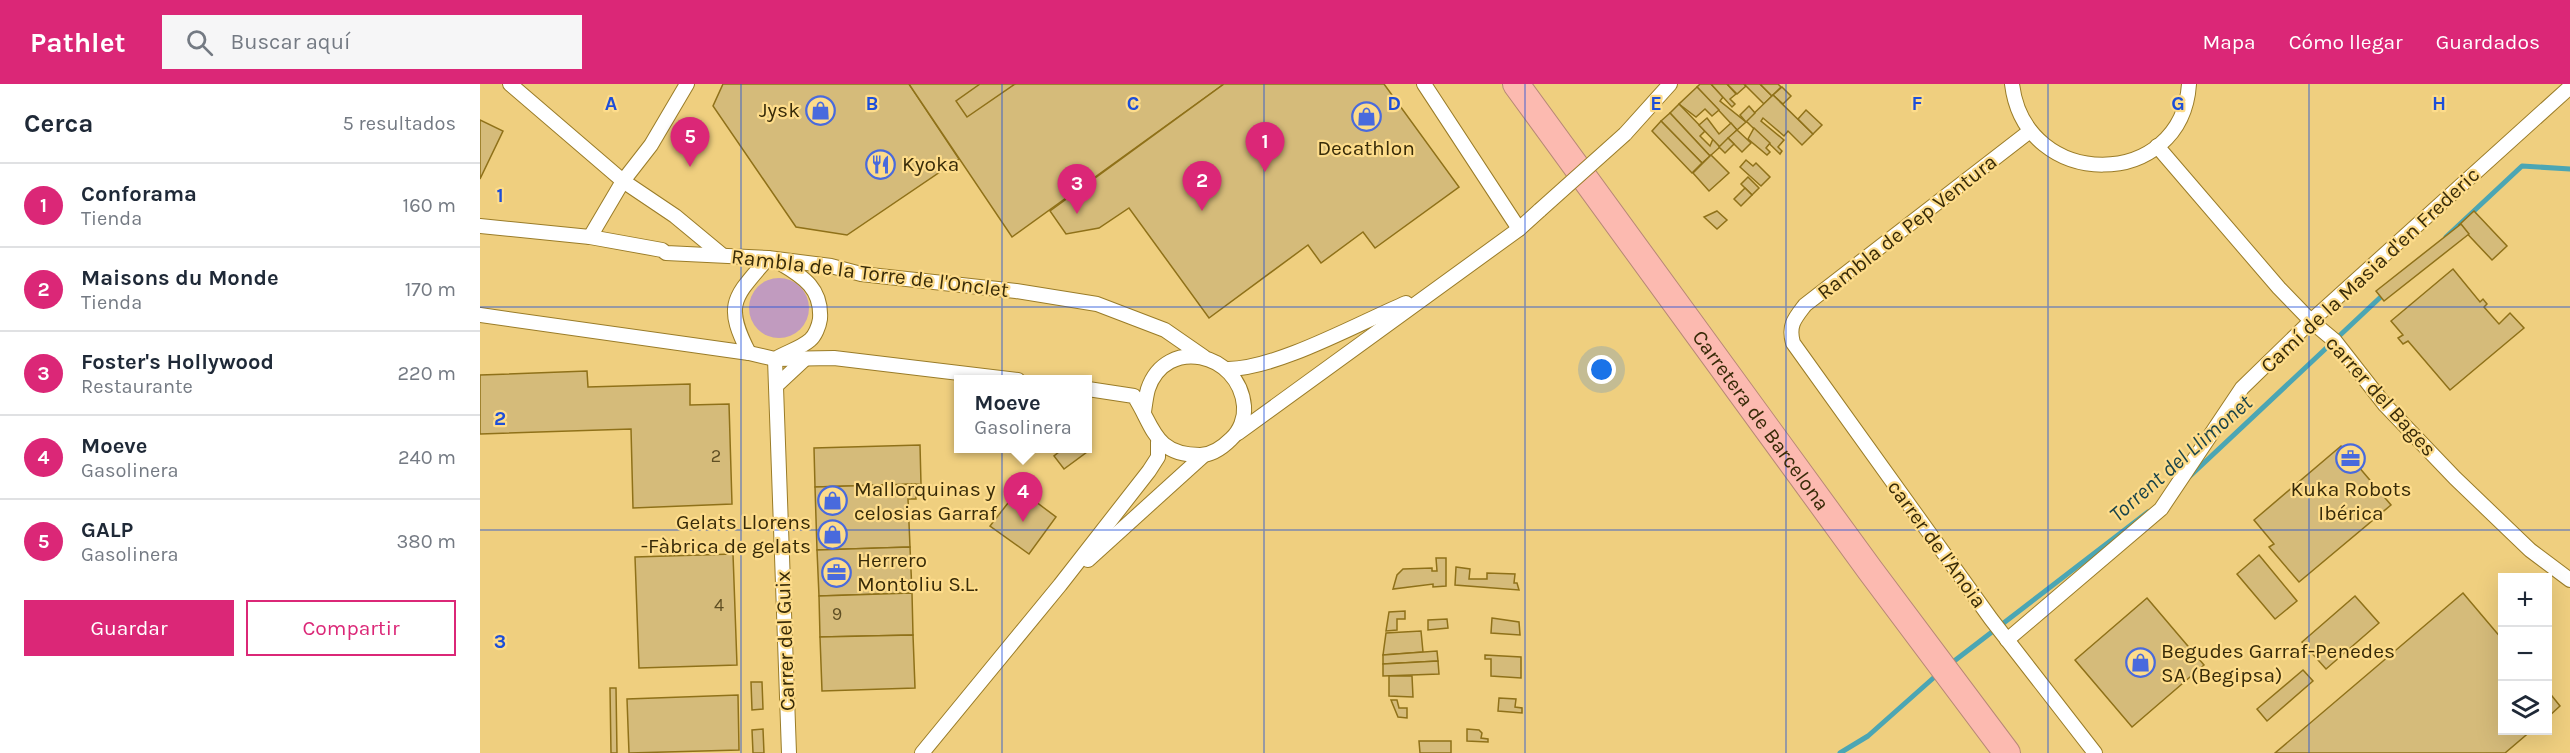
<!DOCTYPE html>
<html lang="es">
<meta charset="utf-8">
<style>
:root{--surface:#fff;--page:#f6f6f7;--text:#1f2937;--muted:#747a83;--line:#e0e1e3;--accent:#db2777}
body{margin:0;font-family:Karla,sans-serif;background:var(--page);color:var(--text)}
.controls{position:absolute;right:18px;bottom:18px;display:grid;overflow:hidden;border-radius:0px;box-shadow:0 6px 24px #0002}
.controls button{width:54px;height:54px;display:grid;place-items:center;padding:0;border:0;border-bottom:2px solid var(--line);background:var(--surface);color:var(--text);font:30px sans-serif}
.you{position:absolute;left:1122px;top:286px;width:21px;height:21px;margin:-15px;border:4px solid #fff;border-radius:50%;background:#1a73e8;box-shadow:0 0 0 9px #1a73e833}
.badge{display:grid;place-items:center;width:39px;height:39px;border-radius:50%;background:var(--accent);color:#fff;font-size:20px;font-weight:700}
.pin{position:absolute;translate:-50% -50px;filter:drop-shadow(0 2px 3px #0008)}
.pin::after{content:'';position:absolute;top:32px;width:21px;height:18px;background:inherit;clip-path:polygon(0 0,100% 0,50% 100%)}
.popup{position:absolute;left:474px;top:291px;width:138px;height:78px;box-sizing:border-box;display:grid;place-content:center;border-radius:0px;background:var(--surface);filter:drop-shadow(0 2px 4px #0005);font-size:20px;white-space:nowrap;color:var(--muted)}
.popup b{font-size:22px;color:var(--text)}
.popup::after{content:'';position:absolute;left:50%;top:100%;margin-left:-12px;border:12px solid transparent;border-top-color:var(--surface)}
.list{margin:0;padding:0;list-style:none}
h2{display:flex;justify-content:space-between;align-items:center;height:78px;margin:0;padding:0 24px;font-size:26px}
h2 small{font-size:20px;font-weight:400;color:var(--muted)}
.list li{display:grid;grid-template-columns:39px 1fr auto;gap:18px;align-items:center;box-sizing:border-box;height:84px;padding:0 24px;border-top:2px solid var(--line)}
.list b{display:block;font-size:22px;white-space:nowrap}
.list p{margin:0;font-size:20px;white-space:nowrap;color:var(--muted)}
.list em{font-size:20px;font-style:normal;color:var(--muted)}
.actions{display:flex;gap:12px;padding:18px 24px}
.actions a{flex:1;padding:14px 0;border:2px solid var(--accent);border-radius:0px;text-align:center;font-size:21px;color:var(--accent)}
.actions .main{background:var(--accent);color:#fff}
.icon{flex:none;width:33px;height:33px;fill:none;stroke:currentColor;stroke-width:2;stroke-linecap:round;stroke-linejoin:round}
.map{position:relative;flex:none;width:2090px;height:669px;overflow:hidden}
header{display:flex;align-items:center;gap:36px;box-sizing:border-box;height:84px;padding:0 30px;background:var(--accent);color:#fff}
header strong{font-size:28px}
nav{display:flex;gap:33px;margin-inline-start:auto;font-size:21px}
.search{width:420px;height:54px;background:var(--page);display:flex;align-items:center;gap:15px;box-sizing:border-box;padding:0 21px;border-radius:0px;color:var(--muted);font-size:22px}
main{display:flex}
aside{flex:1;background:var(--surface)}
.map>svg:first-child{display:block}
.green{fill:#c19bbf}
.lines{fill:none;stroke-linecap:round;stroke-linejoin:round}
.stream{stroke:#4ba6b4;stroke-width:5}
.building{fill:#d5bb7a;stroke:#8f7119;stroke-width:1.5}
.street-casing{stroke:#9a7c28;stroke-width:16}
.highway-casing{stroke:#b78875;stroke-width:28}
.street{stroke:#fff;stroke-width:14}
.highway{stroke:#fcbab0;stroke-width:26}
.street-bridge-casing{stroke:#9a7c28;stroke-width:16;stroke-linecap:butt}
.street-bridge{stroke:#fff;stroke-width:14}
.grid{fill:none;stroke:#1d4ed8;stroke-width:1.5;stroke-opacity:0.55}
.labels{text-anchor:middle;stroke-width:4.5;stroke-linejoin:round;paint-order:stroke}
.number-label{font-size:18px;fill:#5f4f24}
.poi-label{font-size:21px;fill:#382b08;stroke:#fddc8b;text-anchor:start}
.street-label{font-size:21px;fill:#382b08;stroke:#fddc8b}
.water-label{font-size:22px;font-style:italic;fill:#1a444a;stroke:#fddc8b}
.grid-label{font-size:20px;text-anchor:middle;font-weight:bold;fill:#1d4ed8;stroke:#fddc8b;stroke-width:4.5;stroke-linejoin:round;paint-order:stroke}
</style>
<header>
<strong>Pathlet</strong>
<div class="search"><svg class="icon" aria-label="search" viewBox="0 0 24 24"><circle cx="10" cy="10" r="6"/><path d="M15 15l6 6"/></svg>Buscar aquí</div>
<nav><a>Mapa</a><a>Cómo llegar</a><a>Guardados</a></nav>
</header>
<main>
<aside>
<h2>Cerca<small>5 resultados</small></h2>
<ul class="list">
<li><span class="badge">1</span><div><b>Conforama</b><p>Tienda</p></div><em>160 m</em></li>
<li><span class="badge">2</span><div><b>Maisons du Monde</b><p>Tienda</p></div><em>170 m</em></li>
<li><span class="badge">3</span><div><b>Foster's Hollywood</b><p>Restaurante</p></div><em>220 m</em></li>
<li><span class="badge">4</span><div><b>Moeve</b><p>Gasolinera</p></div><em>240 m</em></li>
<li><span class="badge">5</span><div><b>GALP</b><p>Gasolinera</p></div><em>380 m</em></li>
</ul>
<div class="actions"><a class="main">Guardar</a><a>Compartir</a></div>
</aside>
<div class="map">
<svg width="2090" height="669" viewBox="0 0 2090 669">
<rect width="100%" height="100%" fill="#efcf7f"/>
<circle class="green" cx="299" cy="224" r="30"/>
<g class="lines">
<g class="stream">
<polyline points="1966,153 2042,82 2090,85"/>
<polyline points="1709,393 1906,208"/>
<polyline points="1469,581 1668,428"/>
<polyline points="1360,669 1388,652 1459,589"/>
</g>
</g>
<g class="building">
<polygon points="243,0 429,0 479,75 367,151 316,143 233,22"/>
<polygon points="429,0 744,0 532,153"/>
<polygon points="500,0 535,0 487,33 476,17"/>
<polygon points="904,0 979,103 895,164 883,148 841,179 828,161 729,234 649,124 619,144 586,150 570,127 744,0"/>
<polygon points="1220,0 1231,0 1243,13 1240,17 1266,38 1257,46 1217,3"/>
<polygon points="1231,0 1247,0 1256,10 1250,15 1255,20 1252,23"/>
<polygon points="1247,0 1264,0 1266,2 1257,10"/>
<polygon points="1264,0 1280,0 1292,12 1284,20"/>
<polygon points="1280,0 1298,0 1301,3 1292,12"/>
<polygon points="1217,3 1239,26 1232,32 1225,25 1216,33 1199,20"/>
<polygon points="1302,3 1311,12 1303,20 1293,11"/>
<polygon points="1293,11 1333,50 1322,61 1308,47 1304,52 1283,34 1281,37 1304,56 1298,63 1302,67 1300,70 1266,37"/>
<polygon points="1199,20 1225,47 1220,52 1230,62 1233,55 1240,63 1230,72 1190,29"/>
<polygon points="1269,22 1275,29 1266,38 1260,31"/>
<polygon points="1326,26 1342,41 1333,50 1318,35"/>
<polygon points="1190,29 1230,72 1222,79 1181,37"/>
<polygon points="1227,34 1239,50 1251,39 1257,46 1240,63 1219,41"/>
<polygon points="0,36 23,47 0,95"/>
<polygon points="1181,37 1222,79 1212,89 1172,47"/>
<polygon points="1274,44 1290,59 1286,64 1290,68 1287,71 1268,55"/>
<polygon points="1257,46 1271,59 1262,68 1248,54"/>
<polygon points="1248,54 1254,60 1245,69 1239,63"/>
<polygon points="1231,71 1249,89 1229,107 1213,89"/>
<polygon points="1266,76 1273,82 1276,79 1290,93 1281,102 1260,83"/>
<polygon points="1268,93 1279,104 1272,111 1261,100"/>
<polygon points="1265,104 1272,111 1261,122 1254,115"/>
<polygon points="1237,127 1247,136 1237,145 1224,133"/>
<polygon points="1994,127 2027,162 2012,176 1979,141"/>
<polygon points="1981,140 1989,150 1904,217 1896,207"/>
<polygon points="1973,185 2000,218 2003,215 2007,220 2004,223 2019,240 2030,229 2044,244 1970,306 1928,257 1923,260 1918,254 1923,251 1911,237"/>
<polygon points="107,287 108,303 210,300 210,321 249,320 252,420 153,424 151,345 0,350 0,291"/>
<polygon points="440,361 441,400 335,403 334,364"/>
<polygon points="1861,362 1911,421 1819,498 1789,463 1794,460 1774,436"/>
<polygon points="584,364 605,364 607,368 584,385 574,372"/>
<polygon points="435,400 436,415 428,415 430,463 337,466 335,403"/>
<polygon points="539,405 576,433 549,470 510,442"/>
<polygon points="430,463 432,509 339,512 337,466"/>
<polygon points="253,470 257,581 159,584 155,473"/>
<polygon points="1779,471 1817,517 1795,535 1757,490"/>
<polygon points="956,474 966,474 966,502 953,503 953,500 913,505 917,491 923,485 952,484 952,487 957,487"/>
<polygon points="976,483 990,485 989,495 1007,495 1007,489 1035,490 1034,499 1037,499 1039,506 975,501"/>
<polygon points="432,509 433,551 340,553 339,512"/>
<polygon points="1983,509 2022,555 2022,646 2052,646 2025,669 1795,669"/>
<polygon points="1875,512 1899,539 1846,585 1822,558"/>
<polygon points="1667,514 1724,581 1652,643 1595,576"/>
<polygon points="925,527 925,535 917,535 917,546 906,547 909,528"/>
<polygon points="1012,534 1039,538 1040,551 1011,549"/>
<polygon points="967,535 968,544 948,546 948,536"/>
<polygon points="941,547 943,568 903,571 906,549"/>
<polygon points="433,551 435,604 342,607 340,553"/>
<polygon points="957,567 958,577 903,580 903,571"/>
<polygon points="1005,571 1041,573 1041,594 1011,592 1011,575 1005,575"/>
<polygon points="958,577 959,590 903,592 903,580"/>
<polygon points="1823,586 1833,597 1787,637 1777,625"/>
<polygon points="909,592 932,592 933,613 909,612"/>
<polygon points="271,598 282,598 283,625 272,626"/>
<polygon points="130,604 136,604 137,669 131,669"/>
<polygon points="2068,607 2080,622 2068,633"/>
<polygon points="258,611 259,666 149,669 147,615"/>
<polygon points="1019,614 1036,615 1035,623 1042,624 1042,629 1018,627"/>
<polygon points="911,616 917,616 919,624 927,624 927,634 918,633"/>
<polygon points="283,645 284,669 273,669 272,646"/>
<polygon points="987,645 999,646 1002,649 1001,654 1008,655 1008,658 987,657"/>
<polygon points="939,657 971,657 971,669 940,669"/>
</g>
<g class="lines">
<defs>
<g id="street">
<polyline points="30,0 143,97 195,132 242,171"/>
<polyline points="944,0 1039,145"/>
<path d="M1532,0C1545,108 1702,107 1709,0"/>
<path d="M1550,47L1325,221C1315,234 1308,241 1313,259L1511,535L1615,669"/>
<polyline points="1145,50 1190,0"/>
<polyline points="1677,62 1799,204 1831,237 1855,257 1905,321 1975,394 2050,466 2090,496"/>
<polyline points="0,142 110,153 182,166 186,169 288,174 351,182 381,190 536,207 617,220 685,246 724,273"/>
<polyline points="110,153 143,97 171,61 207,0"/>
<polyline points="0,231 269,269 295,275 354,274 538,296"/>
<path d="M269,269C243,219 255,213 288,174"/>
<path d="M297,274C307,268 321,264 330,256C335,252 339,242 340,235C342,205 324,193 300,179"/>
<polyline points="295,275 309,669"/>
<path d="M748,285C796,285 879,239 926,219"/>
<polyline points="296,302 325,275"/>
<path d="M608,305L654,312C674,343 674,371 720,371C733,371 743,363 751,355C760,347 765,334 764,322C759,268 686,252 668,305C666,312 665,321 664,328"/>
<polyline points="758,349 1039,145 1060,126"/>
<polyline points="608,476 724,371"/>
<polyline points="1527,556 1681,425 1762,304 1831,237 2090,3"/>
<polyline points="442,669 580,501 669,387 678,373 678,358"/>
</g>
<g id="highway">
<path id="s1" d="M1036,0L1390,486L1527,669"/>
</g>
</defs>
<use href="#street" class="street-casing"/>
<use href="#highway" class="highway-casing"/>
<use href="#street" class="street"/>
<use href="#highway" class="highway"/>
<defs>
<polyline id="street-bridge" points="1060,126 1145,50"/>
</defs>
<use href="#street-bridge" class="street-bridge-casing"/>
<use href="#street-bridge" class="street-bridge"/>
</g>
<path class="grid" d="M261,0V669M522,0V669M784,0V669M1045,0V669M1306,0V669M1568,0V669M1829,0V669M0,223H2090M0,446H2090"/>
<defs>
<symbol id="shop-ring" viewBox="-11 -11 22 22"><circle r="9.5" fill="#fddc8b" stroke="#496add" stroke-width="1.5"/><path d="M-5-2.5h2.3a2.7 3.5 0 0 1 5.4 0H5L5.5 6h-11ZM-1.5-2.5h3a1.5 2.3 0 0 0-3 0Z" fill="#496add"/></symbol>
<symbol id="restaurant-ring" viewBox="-11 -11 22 22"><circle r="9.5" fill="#fddc8b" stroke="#496add" stroke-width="1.5"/><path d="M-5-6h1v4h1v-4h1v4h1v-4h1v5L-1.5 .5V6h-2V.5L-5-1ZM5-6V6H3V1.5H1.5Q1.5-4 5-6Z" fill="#496add"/></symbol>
<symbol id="office-ring" viewBox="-11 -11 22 22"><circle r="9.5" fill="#fddc8b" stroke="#496add" stroke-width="1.5"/><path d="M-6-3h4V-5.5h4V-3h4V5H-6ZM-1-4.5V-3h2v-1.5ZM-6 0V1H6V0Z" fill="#496add"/></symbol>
</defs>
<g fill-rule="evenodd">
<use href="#shop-ring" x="324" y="10" width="33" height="33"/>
<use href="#shop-ring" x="870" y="16" width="33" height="33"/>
<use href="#restaurant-ring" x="384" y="64" width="33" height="33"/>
<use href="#office-ring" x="1854" y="358" width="33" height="33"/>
<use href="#shop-ring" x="336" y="400" width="33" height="33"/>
<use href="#shop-ring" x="336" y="434" width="33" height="33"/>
<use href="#office-ring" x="340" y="472" width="33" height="33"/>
<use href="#shop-ring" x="1644" y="562" width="33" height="33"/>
</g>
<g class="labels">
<g class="number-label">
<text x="236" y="378">2</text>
<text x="239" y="527">4</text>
<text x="357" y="536">9</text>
</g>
<g class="poi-label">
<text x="320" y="33" text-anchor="end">Jysk</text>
<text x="886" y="71" text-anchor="middle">Decathlon</text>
<text x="422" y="87">Kyoka</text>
<text x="374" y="412">Mallorquinas y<tspan x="374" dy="24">celosias Garraf</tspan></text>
<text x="1871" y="412" text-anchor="middle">Kuka Robots<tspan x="1871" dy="24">Ibérica</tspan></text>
<text x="331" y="445" text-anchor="end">Gelats Llorens<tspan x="331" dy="24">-Fàbrica de gelats</tspan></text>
<text x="377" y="483">Herrero<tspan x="377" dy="24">Montoliu S.L.</tspan></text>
<text x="1681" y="574">Begudes Garraf-Penedes<tspan x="1681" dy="24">SA (Begipsa)</tspan></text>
</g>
<g class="street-label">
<text transform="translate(1427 143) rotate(-38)" y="7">Rambla de Pep Ventura</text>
<text transform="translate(1890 186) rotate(-43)" y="7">Camí de la Masia d'en Frederic</text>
<text transform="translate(390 189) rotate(7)" y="7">Rambla de la Torre de l'Onclet</text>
<text transform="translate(1901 312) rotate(48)" y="7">carrer del Bages</text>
<text dy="7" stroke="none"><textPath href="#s1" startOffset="416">Carretera de Barcelona</textPath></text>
<text transform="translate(1457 460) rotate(54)" y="7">carrer de l'Anoia</text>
<text transform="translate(305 557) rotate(-92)" y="7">Carrer del Guix</text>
</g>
<g class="water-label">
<text transform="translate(1700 374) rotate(-41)" y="8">Torrent del Llimonet</text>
</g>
</g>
<g class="grid-label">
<text x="131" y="26">A</text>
<text x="392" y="26">B</text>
<text x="653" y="26">C</text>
<text x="914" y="26">D</text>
<text x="1176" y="26">E</text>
<text x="1437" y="26">F</text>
<text x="1698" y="26">G</text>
<text x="1959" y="26">H</text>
<text x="20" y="118">1</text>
<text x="20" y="341">2</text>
<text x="20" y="564">3</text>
</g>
</svg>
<div class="controls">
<button>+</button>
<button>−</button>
<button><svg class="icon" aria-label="layers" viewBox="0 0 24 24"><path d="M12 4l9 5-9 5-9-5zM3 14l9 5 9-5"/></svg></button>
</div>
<div class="you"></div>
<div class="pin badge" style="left:785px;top:88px">1</div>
<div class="pin badge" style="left:722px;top:127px">2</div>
<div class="pin badge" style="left:597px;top:130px">3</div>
<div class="pin badge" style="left:543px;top:438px">4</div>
<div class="popup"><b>Moeve</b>Gasolinera</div>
<div class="pin badge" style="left:210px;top:83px">5</div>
</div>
</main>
